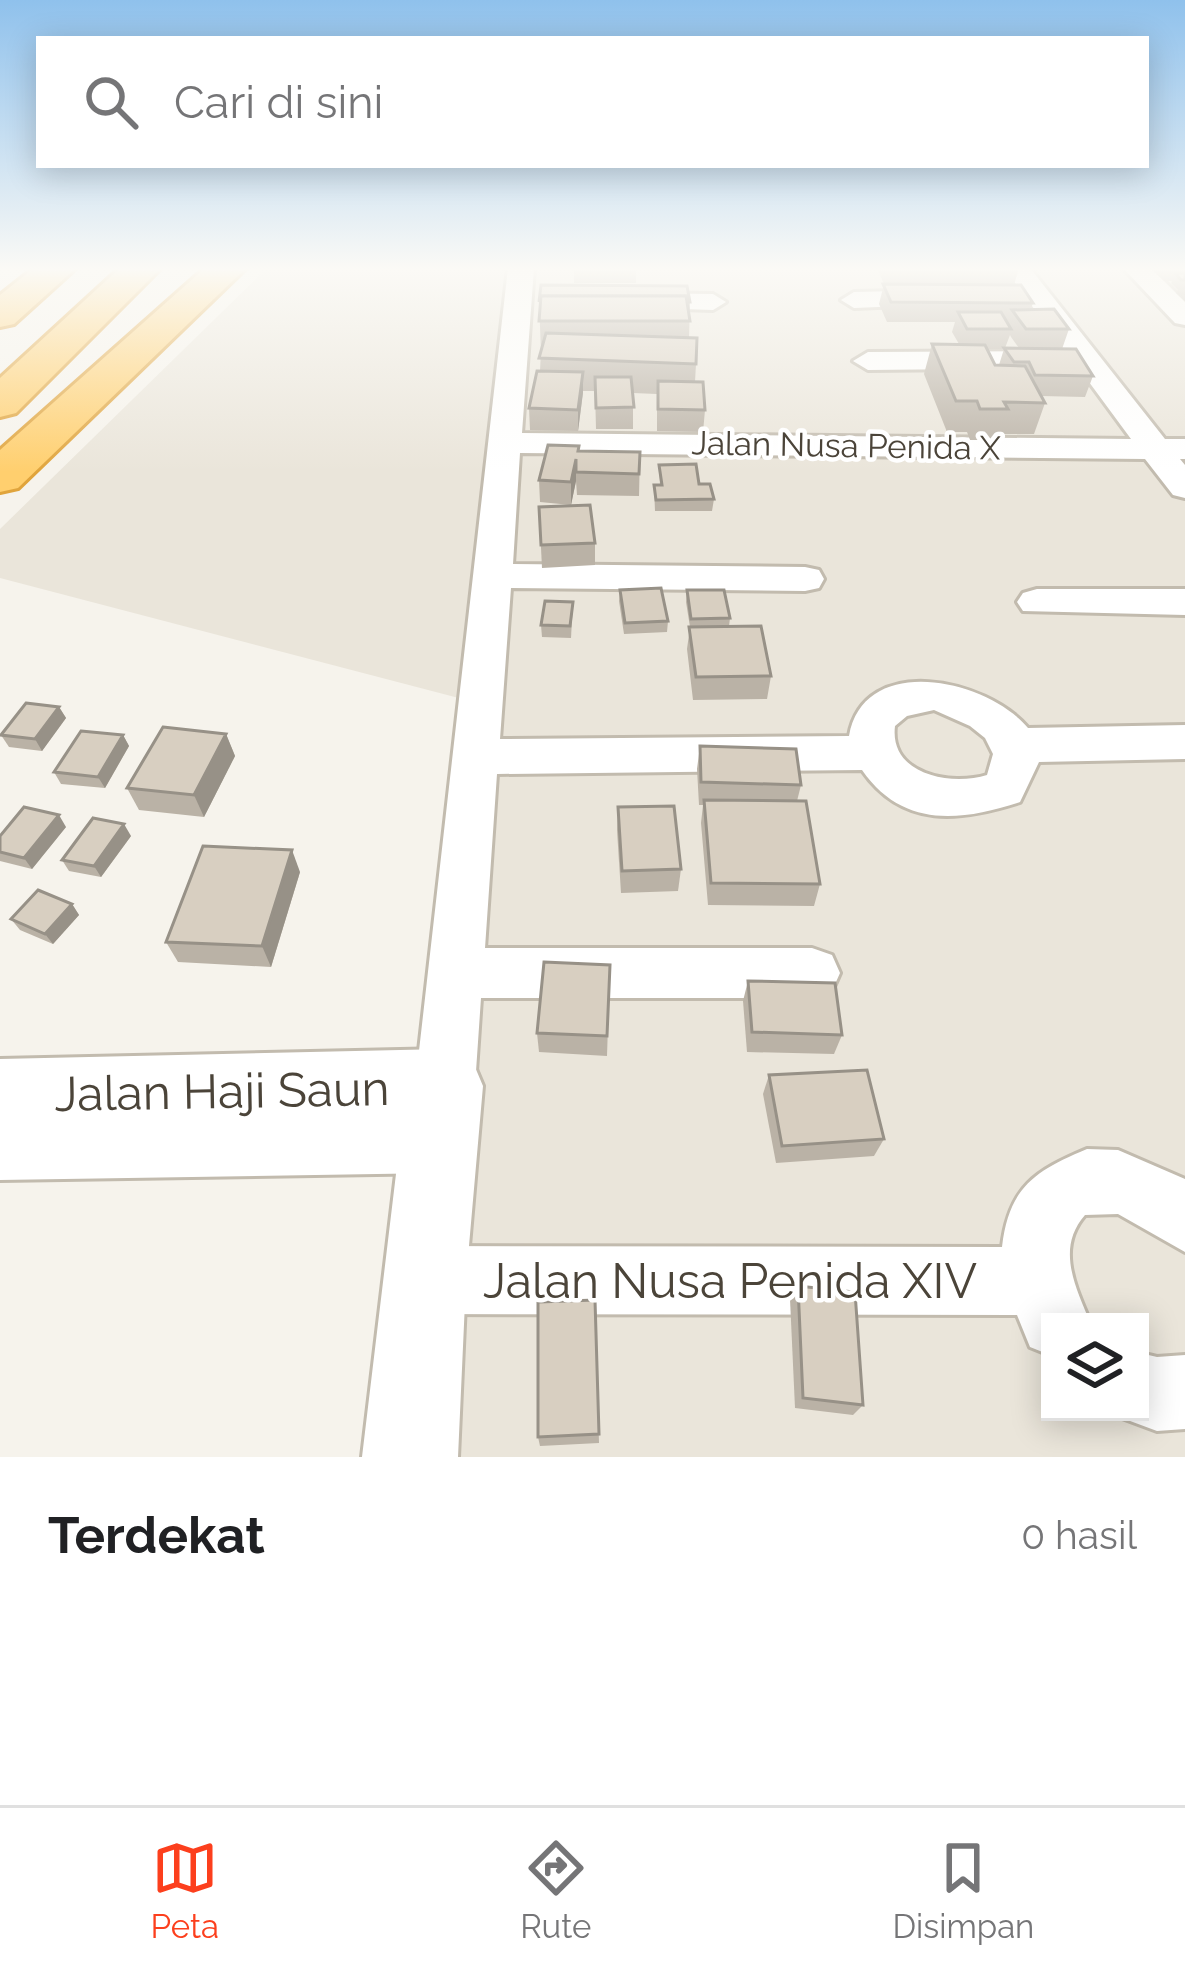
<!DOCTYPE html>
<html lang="id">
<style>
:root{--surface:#fff;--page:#f6f6f6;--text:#202124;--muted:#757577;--line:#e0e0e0;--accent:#fc3f1d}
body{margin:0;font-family:Raleway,sans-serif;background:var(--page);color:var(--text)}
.controls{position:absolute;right:36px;bottom:36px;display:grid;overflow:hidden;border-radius:0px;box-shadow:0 6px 30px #0003}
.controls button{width:108px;height:108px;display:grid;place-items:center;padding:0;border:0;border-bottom:3px solid var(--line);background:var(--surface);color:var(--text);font:60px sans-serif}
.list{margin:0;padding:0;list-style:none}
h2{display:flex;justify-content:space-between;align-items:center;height:156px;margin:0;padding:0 48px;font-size:51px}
h2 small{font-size:39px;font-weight:400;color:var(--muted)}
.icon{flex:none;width:66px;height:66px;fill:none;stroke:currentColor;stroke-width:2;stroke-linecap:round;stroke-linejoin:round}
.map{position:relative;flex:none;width:1185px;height:1457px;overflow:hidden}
.search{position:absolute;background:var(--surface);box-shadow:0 6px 30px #0003;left:36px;right:36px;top:36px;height:132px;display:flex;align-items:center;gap:30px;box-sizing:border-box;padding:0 42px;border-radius:0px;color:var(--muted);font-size:45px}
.sheet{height:348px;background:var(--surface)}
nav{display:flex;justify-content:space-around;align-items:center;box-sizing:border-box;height:168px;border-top:3px solid var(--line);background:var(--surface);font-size:33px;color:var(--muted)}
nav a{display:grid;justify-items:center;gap:6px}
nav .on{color:var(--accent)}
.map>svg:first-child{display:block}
.residential{fill:#eae5da;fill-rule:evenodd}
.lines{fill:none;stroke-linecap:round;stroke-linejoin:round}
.minor-casing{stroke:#c2bbae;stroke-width:6}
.tertiary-casing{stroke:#c2bbae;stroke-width:6}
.motorway-casing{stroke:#e0a43c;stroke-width:6}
.minor{fill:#fff;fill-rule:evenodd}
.tertiary{fill:#fff;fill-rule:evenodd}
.motorway{fill:#ffcf6e;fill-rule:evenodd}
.wall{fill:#bab2a6;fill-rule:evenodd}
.shaded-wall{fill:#979187}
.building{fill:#d8cfc1;stroke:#979187;stroke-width:3}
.labels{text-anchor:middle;stroke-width:9;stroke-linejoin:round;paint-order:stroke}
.far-street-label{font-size:33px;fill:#4b4439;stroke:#fff}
.near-street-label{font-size:48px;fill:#4b4439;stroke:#fff}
</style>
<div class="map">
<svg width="1185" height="1457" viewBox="0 0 1185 1457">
<rect width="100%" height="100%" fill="#f6f3ec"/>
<path class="residential" d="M267,268H1185V1457H386L474,702L0,578V529ZM1050,1322H1140V1412H1050Z"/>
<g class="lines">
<defs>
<g id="minor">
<path d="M508,268H534L522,433L1131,439L1075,363L1063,368L868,370L853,361L868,352L1065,351L1004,268H1030L1165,439H1185V459H1180L1185,465V498L1173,495L1145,459L520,453L513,564L805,567L819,570L824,579L819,588L805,591L511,588L500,739L849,736C864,652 987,679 1028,728L1185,725V759L1039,762L1020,802C961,821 903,829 862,770L497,774L485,948H812L832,955L840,973L832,991L812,998H481L475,1086L466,1107L447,1115L460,1120L469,1142L460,1164L438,1173L0,1180V1118L434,1111L424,1107L415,1086ZM934,710L970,726L985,738L993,754L987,775C951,786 889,775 895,726L907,716Z"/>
<polygon points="1123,268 1151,268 1185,302 1185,325 1175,323"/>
<polygon points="941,290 954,298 950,304 854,308 841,300 854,292"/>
<polygon points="632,293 713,294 726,302 713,310 622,307 619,301"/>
<polygon points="1037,589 1185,589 1185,615 1023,611 1017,602 1023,593"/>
<path d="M1087,1149L1118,1150L1185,1179V1252L1118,1214L1085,1215C1056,1248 1075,1286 1090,1322H1050V1355L1030,1347L1017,1315L423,1314L399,1304L389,1280L399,1256L423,1246L1002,1247C1009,1187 1035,1171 1087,1149Z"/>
<polygon points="1140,1353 1157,1357 1185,1355 1185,1429 1157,1431 1114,1415 1140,1412"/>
</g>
<polygon id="tertiary" points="445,1049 472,1060 483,1086 466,1280 458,1457 362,1457 402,1124 0,1135 0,1059"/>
<g id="motorway">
<polygon points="34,268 76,268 14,324 0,327 0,295"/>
<polygon points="120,268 161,268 16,413 0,417 0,378"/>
<polygon points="205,268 246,268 18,488 0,492 0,450"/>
</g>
</defs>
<use href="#minor" class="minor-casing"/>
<use href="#tertiary" class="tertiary-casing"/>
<use href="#motorway" class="motorway-casing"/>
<use href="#minor" class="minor"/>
<use href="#tertiary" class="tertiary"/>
<use href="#motorway" class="motorway"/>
</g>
<g class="wall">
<rect x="574" y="268" width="62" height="15"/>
<path d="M877,268H1019L1014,285L1033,303L1031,309L1069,329L1062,349L1093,376L1085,397L1041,396L1045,403L1034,434H1000L997,440H970L967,432H947L924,374L932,344H959L952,332L955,322H887L879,304L884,284ZM1010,335L1011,337L1019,348H1005ZM987,349H1004L999,365H995Z"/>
<polygon points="1150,268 1185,268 1185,301 1176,293 1178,290 1171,283 1172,281 1164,281"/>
<polygon points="539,302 690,302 689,338 696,364 695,382 705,410 703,432 657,431 657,394 633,393 633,429 596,429 595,391 583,391 578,431 530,430 529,408 540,371 541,351"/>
<polygon points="579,451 640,452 639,496 577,495 576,481 571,505 540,502 539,480"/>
<polygon points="659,465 699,484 714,499 712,511 655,511 654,485 660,485"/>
<polygon points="539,507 595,543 595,565 542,568"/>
<polygon points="620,590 668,621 667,632 624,634 619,601"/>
<polygon points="687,590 730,618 729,626 771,676 767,699 693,700 687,649 690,627 686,602"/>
<polygon points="573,602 571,638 542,637 541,625"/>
<polygon points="59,707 66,718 42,751 9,747 1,735"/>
<polygon points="226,734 235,756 204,817 139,810 127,788"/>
<polygon points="123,735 129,746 105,788 61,784 54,772"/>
<polygon points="700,746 801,785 797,801 820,884 814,906 708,905 701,823 703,805 699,805 697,769"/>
<polygon points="618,807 681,869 678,891 621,893 617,830"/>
<polygon points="66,827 32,869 0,861 0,836"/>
<polygon points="131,836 101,877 69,871 62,860"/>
<polygon points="300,872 271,967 178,962 166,942"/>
<polygon points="72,904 79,915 53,944 20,930 11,919"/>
<polygon points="610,965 607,1056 539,1052 537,1033"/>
<polygon points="748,981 842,1035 834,1054 747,1052 743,1001"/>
<polygon points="769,1075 884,1139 874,1156 776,1163 763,1094"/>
<polygon points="798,1286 863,1405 853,1415 795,1408 790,1299"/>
<polygon points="595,1300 599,1443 540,1446 538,1437"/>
</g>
<g class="shaded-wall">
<polygon points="583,372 583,393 578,431 578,410"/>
<polygon points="576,459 576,481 571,505 571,482"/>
<polygon points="59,707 66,718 42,751 35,739"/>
<polygon points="226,734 235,756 204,817 194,795"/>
<polygon points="123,735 129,746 105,788 98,777"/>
<polygon points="59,815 66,827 32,869 24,858"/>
<polygon points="124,824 131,836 101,877 94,866"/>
<polygon points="292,850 300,872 271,967 262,946"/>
<polygon points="72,904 79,915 53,944 45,934"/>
</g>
<g class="building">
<polygon points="1175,273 1185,273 1185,280 1181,280"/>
<polygon points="883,284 1021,285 1033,303 891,302"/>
<polygon points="541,285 687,286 690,302 687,302 686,296 541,296 539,302"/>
<polygon points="541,296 686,296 690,321 539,321"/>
<polygon points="1054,309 1069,329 1026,329 1012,310"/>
<polygon points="958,312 1001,312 1011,329 967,329"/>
<polygon points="546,333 697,338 696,364 539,358"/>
<polygon points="932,344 985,345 995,365 1025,366 1045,403 1004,402 1008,409 980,409 977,401 956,401"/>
<polygon points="1004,348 1076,349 1093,376 1035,375 1029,362 1014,362"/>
<polygon points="537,371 583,372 578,410 529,408"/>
<polygon points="595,377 631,377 634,407 596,408"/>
<polygon points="658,381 703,382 705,410 658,409"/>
<polygon points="548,445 579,446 578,451 640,452 639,474 576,472 576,459 571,482 539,480"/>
<polygon points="696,464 699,484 710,484 714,499 656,500 654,485 662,485 659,465"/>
<polygon points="590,505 595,543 541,545 539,507"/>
<polygon points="661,588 668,621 625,623 620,590"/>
<polygon points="687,590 724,590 730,618 691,619"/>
<polygon points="545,601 573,602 570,626 541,625"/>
<polygon points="761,626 771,676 696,677 689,627"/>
<polygon points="26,703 59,707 35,739 1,735"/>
<polygon points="163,727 226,734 194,795 127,788"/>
<polygon points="81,731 123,735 98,777 54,772"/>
<polygon points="700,746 796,749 801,785 701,782"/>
<polygon points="704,800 806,801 820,884 711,883"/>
<polygon points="674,806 681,869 622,871 618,807"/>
<polygon points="24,807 59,815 24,858 0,852 0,836"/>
<polygon points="93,818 124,824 94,866 62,860"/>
<polygon points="203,846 292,850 262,946 166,942"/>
<polygon points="38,890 72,904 45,934 11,919"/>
<polygon points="544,962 610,965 607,1036 537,1033"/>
<polygon points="748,981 835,983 842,1035 752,1032"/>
<polygon points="867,1070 884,1139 782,1146 769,1075"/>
<polygon points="798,1286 855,1292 863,1405 803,1398"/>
<polygon points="595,1300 599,1434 538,1437 538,1302"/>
</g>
<linearGradient id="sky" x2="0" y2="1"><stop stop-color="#8fc1ec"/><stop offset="0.57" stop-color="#fbfaf6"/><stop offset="1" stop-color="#fbfaf6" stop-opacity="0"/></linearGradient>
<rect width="1185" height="472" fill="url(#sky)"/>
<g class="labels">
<g class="far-street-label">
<text transform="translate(846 445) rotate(1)" y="12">Jalan Nusa Penida X</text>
</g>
<g class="near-street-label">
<text transform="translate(222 1091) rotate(-1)" y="17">Jalan Haji Saun</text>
<text x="730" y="1298">Jalan Nusa Penida XIV</text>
</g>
</g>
</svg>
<div class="controls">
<button><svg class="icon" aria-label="layers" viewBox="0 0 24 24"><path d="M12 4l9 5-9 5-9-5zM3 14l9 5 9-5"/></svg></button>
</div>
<div class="search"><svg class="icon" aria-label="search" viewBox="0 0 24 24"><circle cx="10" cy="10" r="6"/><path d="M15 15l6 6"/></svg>Cari di sini</div>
</div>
<section class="sheet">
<h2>Terdekat<small>0 hasil</small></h2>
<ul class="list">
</ul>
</section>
<nav>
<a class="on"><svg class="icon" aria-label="map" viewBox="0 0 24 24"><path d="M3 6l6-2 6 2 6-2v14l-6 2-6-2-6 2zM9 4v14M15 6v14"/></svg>Peta</a>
<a><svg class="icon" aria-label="directions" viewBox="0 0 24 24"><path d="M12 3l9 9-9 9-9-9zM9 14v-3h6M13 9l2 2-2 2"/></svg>Rute</a>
<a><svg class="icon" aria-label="saved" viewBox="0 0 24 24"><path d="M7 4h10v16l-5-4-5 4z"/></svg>Disimpan</a>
</nav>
